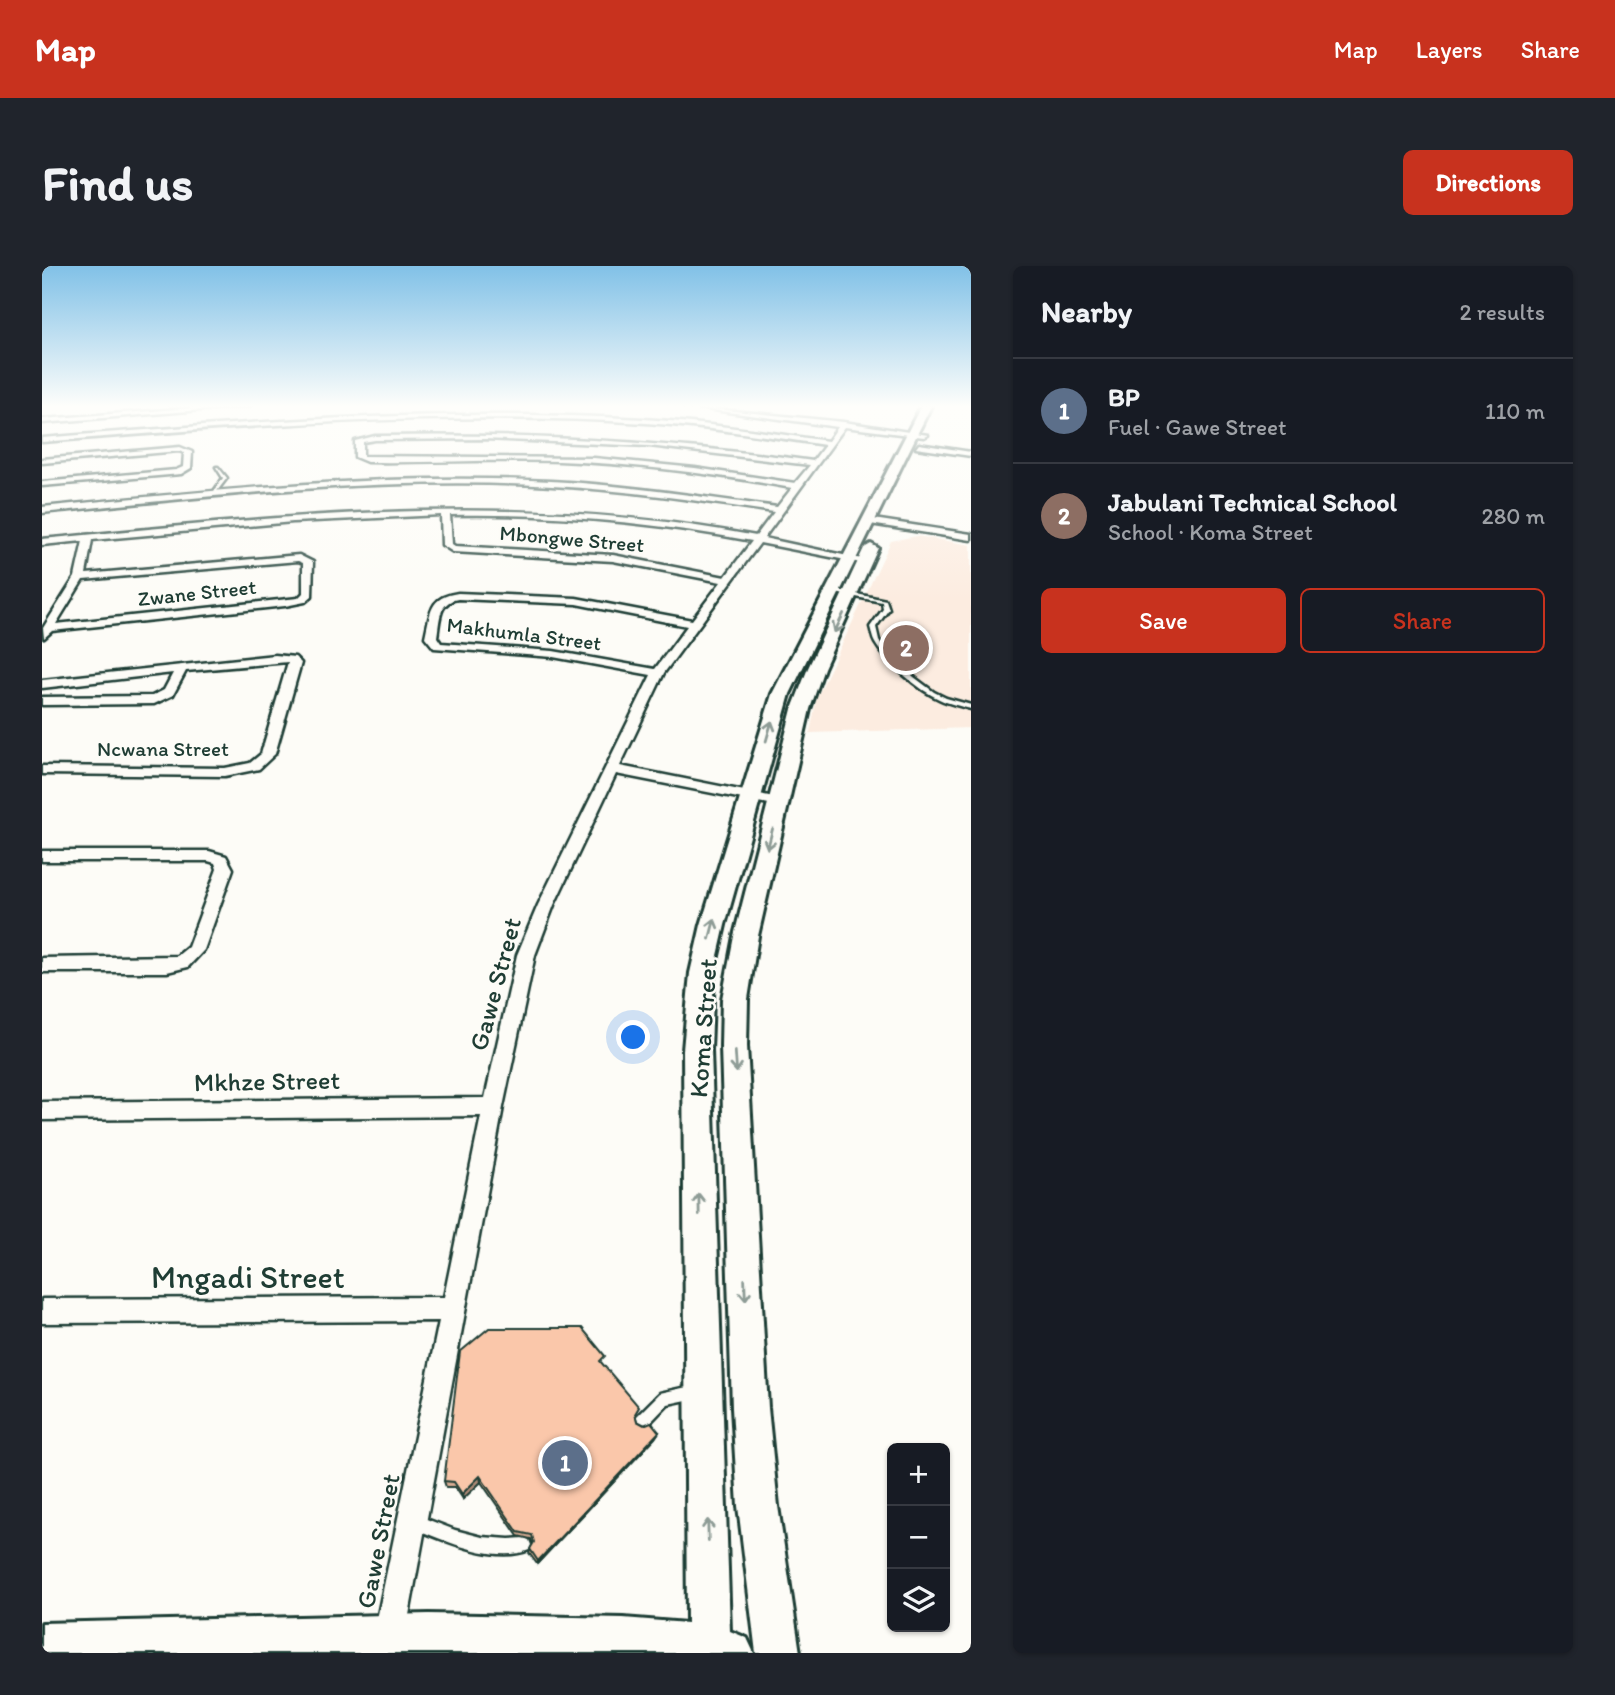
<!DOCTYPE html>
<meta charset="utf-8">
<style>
:root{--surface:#171b24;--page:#20242c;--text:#f1f3f6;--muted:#9ea1a6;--line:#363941;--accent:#c8321e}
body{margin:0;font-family:Itim,sans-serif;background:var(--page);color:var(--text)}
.controls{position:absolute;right:21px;bottom:21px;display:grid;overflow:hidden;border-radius:10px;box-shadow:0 2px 5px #0004}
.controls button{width:63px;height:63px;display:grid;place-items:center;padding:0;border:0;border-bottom:2px solid var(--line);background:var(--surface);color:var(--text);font:35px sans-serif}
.you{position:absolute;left:592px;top:772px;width:24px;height:24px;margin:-18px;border:5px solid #fff;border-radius:50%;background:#1a73e8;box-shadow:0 0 0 10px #1a73e833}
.badge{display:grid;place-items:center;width:46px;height:46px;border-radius:50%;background:var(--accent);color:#fff;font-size:23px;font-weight:700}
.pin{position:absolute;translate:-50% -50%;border:4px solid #fff;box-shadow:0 2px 7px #0006}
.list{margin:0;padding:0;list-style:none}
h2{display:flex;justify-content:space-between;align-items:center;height:91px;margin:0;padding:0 28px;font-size:30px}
h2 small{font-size:23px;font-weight:400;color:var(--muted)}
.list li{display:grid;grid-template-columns:46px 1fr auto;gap:21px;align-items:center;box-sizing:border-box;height:105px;padding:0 28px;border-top:2px solid var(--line)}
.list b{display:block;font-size:26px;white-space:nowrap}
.list p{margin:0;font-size:23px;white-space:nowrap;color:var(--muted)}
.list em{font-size:23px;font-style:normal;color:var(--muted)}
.actions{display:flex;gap:14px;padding:21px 28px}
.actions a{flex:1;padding:16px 0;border:2px solid var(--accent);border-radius:10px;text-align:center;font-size:24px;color:var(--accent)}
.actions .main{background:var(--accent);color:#fff}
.icon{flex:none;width:38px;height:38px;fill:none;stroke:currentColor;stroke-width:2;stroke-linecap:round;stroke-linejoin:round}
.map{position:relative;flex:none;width:929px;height:1387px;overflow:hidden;border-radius:10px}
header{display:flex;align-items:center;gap:42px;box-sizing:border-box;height:98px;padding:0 35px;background:var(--accent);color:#fff}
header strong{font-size:33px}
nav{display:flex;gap:38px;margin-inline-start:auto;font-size:24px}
.intro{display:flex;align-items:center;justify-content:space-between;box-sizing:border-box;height:168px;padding:0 42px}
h1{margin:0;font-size:49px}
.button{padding:18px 32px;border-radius:10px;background:var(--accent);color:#fff;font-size:24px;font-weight:700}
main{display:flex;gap:42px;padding:0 42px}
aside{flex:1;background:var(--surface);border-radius:10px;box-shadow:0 2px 5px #0004}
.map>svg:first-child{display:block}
.built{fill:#fcece0}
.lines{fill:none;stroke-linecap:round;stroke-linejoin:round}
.lane-casing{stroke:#1f3d34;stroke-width:5}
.street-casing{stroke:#1f3d34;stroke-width:5}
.secondary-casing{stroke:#1f3d34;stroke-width:6}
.lane{fill:#fdfcf7;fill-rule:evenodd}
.street{fill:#fdfcf7;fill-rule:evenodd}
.secondary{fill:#fdfcf7;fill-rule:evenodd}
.wall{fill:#d7ab92;stroke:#1f3d34;stroke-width:2}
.shaded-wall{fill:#af8b77;stroke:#1f3d34;stroke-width:2}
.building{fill:#fac7aa;stroke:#1f3d34;stroke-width:2}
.oneway{stroke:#8e9c96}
.labels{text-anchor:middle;stroke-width:5;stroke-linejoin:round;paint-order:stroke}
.far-street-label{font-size:21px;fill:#1f3d34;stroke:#fdfcf7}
.street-label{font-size:26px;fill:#1f3d34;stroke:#fdfcf7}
.near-street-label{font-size:32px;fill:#1f3d34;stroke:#fdfcf7}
</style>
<header>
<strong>Map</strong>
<nav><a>Map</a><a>Layers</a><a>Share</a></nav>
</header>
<div class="intro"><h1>Find us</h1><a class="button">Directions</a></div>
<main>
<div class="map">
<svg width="929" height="1387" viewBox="0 0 929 1387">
<rect width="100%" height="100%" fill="#fdfcf7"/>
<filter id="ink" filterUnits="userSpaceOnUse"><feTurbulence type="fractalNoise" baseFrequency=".0143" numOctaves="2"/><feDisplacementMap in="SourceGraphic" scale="14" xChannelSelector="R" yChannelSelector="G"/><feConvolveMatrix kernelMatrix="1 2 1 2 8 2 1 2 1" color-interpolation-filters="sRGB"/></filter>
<g filter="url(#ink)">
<polygon class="built" points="875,270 929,279 929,462 768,467 775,431 849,275"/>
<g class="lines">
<defs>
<g id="lane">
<polygon points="174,201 176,201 185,212 172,229 170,228 181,212"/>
<path d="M790,323L844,334L847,343L834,361L837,374L842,382L872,411L892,426L904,432L929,439V443C918,440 907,438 897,433C877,424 844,396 833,377C830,372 830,367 828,361L841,343L840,336L788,326V324Z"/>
<polygon points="654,1119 659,1121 661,1126 659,1131 626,1138 604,1161 599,1163 594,1161 592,1156 594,1151 618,1127"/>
<path d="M374,1249L413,1264L440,1271L467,1273L482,1272L487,1274L489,1279L487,1284C454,1298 400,1274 369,1261L367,1256L369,1251Z"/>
</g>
<g id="street">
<polygon points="177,140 208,140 0,157 0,153"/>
<path d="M642,140L802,156L886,169L882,171L803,161L722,272L829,295L824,298L718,277L622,407L578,500L737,532L742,533L744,536L742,539L737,540L574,508L512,639L493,689L461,841L360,1387H328L397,1055L0,1057V1033L402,1031L439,850L0,854V836L443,832L475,689L496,639L609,409L511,391L392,382L383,371C389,346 387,331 416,327L534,332L650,354L679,316L571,295L411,286L400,279L399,249L251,256L50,274L44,308L257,289L271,296L270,330L263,336L243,340L10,365L2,372L1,362L33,311L41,275L0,279V273C242,250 471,224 714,270L732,246C658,235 584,224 510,220C340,210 169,230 0,247V241C168,225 339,206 509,215C585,219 660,231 735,241L750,222C673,208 595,198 517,195C453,193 389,197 325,196L313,191V175L333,170C480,167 625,175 771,195L783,179C723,170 664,161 604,157C402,144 201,160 0,176V172C200,156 401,141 602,153C664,157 725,166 786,175L796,161ZM443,173L607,180L768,199L753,217L653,202L552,192L321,190V176L333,174ZM408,249C509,247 610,256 710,275L683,311L571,289L413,280L410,278ZM256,295L261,297V327L256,332L14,358L41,314ZM416,333L534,338L645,360L613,403L511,385L399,377L395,371C398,355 396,336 416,333Z"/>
<polygon points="877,178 929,186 929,190 874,182"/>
<polygon points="138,181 150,186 149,202 139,208 0,220 0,216 134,204 141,201 142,187 137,185 0,197 0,193"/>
<polygon points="825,252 929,268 929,274 822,257 822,253"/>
<polygon points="233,389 253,391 259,397 233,488 217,503 183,510 0,508 0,500 183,502 208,497 219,488 246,396 144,405 131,429 112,438 0,439 0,431 110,430 122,424 131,407 0,422 0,414"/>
<polygon points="0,585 167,585 184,590 191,603 162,684 146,701 125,706 0,706 0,692 135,690 146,681 175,603 173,597 166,595 0,595"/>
</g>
<g id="secondary">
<polygon points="879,140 889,140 748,428 683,659 672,707 669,784 688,1365 705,1372 712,1387 0,1387 0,1357 387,1348 581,1352 645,1357 641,784 648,707 659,659 730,428"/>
<polygon points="829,278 836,282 782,402 768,443 716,670 706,733 705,780 726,1142 736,1240 758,1387 714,1387 696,1240 690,1142 679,780 680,733 692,670 750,443 766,402 822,282"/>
</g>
</defs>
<use href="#lane" class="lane-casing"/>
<use href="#street" class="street-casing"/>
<use href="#secondary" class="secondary-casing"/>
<use href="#lane" class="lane"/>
<use href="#street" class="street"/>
<use href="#secondary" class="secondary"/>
</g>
<polygon class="wall" points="560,1099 593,1148 595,1155 617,1166 613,1172 495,1298 487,1287 491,1278 489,1273 476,1270 439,1216 421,1233 413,1221 404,1221 402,1215"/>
<g class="shaded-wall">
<polygon points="617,1166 613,1172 495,1298 496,1295"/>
<polygon points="438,1210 439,1216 421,1233 420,1228"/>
</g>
<polygon class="building" points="447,1062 540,1062 563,1090 558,1095 597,1141 593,1148 595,1155 602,1159 609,1156 617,1166 496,1295 488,1283 492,1276 490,1269 476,1266 438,1210 420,1228 412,1216 402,1215 418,1086"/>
<defs><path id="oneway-shaft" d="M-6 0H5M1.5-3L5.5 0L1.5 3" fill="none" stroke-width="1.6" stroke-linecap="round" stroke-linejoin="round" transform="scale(1.75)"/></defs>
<g class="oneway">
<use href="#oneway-shaft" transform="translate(797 357) rotate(116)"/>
<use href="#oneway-shaft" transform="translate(727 465) rotate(-74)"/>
<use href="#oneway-shaft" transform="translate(728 573) rotate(104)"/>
<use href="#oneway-shaft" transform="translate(670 663) rotate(-76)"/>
<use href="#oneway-shaft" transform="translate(694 796) rotate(86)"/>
<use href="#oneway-shaft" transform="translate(657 938) rotate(-91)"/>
<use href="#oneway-shaft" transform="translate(703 1024) rotate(88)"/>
<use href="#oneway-shaft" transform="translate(666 1264) rotate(-92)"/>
</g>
</g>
<linearGradient id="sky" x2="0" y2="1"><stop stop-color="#81c1e7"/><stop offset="0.42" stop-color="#fefefb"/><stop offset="1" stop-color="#fefefb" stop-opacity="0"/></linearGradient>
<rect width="929" height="334" fill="url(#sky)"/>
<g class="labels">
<g class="far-street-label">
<text transform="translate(530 273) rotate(5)" y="7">Mbongwe Street</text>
<text transform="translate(155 327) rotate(-6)" y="7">Zwane Street</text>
<text transform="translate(482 368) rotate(7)" y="7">Makhumla Street</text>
<text x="121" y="490">Ncwana Street</text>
</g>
<g class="street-label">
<text transform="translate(453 718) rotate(-75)" y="9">Gawe Street</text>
<text transform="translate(661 762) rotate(-86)" y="9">Koma Street</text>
<text transform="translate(225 815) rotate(-1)" y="9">Mkhze Street</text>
<text transform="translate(336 1275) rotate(-79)" y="9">Gawe Street</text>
</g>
<g class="near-street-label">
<text x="206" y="1022">Mngadi Street</text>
</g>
</g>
</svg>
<div class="controls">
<button>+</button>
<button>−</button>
<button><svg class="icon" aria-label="layers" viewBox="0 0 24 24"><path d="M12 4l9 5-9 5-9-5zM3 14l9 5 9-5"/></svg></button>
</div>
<div class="you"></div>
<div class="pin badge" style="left:523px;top:1197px;background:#5c6f8a">1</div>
<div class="pin badge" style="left:864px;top:382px;background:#8d6e63">2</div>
</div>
<aside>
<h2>Nearby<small>2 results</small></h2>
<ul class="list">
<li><span class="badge" style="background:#5c6f8a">1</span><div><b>BP</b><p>Fuel · Gawe Street</p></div><em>110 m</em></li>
<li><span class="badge" style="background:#8d6e63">2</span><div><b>Jabulani Technical School</b><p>School · Koma Street</p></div><em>280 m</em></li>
</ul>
<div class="actions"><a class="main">Save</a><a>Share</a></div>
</aside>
</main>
